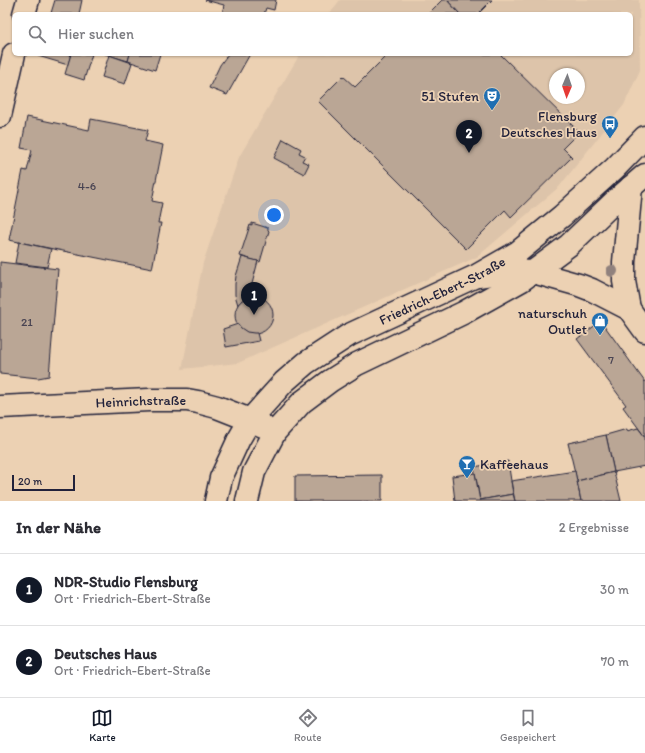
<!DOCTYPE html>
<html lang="de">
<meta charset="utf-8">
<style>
:root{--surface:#fff;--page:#f7f7f7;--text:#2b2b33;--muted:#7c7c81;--line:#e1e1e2;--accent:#111827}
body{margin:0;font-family:Itim,sans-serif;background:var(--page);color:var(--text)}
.compass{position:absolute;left:549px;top:68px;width:36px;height:36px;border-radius:50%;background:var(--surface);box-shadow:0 1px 3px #0004;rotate:182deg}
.scale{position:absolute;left:12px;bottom:10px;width:63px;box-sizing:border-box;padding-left:4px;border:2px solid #22223b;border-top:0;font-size:11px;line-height:14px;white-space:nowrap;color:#22223b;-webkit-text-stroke:3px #ecd1b3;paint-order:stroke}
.you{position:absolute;left:274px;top:215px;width:14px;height:14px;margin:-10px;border:3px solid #fff;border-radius:50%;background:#1a73e8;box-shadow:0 0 0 6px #1a73e833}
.badge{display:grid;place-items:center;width:26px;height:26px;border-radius:50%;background:var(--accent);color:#fff;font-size:13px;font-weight:700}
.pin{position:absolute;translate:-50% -33px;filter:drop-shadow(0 1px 2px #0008)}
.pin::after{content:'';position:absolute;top:21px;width:14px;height:12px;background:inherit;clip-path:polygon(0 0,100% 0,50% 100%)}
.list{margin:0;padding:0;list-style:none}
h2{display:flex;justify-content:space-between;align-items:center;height:52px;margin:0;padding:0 16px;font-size:17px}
h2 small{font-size:13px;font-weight:400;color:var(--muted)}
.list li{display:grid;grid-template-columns:26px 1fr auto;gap:12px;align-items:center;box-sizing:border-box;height:72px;padding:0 16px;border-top:1px solid var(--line)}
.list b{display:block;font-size:15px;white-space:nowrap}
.list p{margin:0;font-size:13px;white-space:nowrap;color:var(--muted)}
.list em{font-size:13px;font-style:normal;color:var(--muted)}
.icon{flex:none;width:22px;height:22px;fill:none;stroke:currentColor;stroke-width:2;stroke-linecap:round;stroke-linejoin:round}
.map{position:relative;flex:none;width:645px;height:501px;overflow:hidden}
.search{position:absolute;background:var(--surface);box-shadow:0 1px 3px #0004;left:12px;right:12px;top:12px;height:44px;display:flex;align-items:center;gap:10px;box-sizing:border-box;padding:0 14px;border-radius:6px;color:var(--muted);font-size:15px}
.sheet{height:196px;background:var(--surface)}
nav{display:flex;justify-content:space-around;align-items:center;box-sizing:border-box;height:56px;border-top:1px solid var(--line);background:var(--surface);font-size:11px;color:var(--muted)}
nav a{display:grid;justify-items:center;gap:2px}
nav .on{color:var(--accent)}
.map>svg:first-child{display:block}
.built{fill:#ddc4aa;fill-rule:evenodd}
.building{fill:#baa695;stroke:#22223b}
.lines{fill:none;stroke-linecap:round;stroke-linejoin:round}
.minor-casing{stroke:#22223b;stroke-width:25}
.major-casing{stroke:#22223b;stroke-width:25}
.minor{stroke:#ecd1b3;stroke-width:22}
.major{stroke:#ecd1b3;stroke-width:22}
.tree{fill:#90817d}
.labels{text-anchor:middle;stroke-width:3.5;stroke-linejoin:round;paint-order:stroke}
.number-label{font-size:12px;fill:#484352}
.poi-label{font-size:14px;fill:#22223b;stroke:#ecd1b3;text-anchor:end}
.street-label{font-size:14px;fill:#22223b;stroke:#ecd1b3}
</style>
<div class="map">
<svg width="645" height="501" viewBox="0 0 645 501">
<rect width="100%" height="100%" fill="#ecd1b3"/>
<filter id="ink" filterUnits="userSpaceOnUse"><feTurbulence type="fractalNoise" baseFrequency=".025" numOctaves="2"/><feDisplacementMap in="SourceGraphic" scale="8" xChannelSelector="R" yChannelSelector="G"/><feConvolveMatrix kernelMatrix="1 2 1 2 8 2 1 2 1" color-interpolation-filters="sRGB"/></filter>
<g filter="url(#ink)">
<path class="built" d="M340,0H639L640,70L624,105L559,187L477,257L238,363L182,369L203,263L239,157L300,54H631V14H329ZM555,74H579V98H555Z"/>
<g class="building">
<polygon points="55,0 82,0 79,14 56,14 51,13"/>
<polygon points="205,0 276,0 274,10 266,8 264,14 222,14 224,5"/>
<polygon points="442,0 447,0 460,14 428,14"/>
<polygon points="447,0 492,0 478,14 460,14"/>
<polygon points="38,54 71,54 68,65 38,56"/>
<polygon points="71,54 92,54 84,80 65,74"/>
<polygon points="105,54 130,54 128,61"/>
<polygon points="130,54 160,54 155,70 128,61"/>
<polygon points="228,54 250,54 227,95 209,88 220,65"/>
<polygon points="388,54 500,54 579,132 563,148 572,157 511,217 505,210 466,249 318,101 343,76 355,87"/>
<polygon points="109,55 132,63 125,84 102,77"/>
<polygon points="27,117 89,130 91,119 148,130 145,141 163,145 152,201 162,203 158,223 161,223 152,269 9,240 23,170 27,171 32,150 21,148"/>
<polygon points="283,139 301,149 299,153 305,156 302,161 309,164 304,174 274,158"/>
<polygon points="252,223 268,228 268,230 269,231 260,262 240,256 250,225 252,226"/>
<polygon points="19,242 51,249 47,267 15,263"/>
<polygon points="242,257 258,261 252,284 251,290 251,296 247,297 241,301 238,305 235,295 235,284 236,276"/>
<polygon points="0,262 58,269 49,376 38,378 0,374"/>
<circle cx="254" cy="315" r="19"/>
<polygon points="601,321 645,382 645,437 623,407 626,405 577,339"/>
<polygon points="238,324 241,328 247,332 254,333 257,333 259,341 226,347 223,329"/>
<polygon points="638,428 645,437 645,466 614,472 606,435 627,429 627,431"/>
<polygon points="606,435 614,472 577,481 568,443"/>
<polygon points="508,461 513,494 480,500 474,467"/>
<polygon points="575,471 581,501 515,501 511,481"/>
<polygon points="614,472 621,501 581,501 577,481"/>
<polygon points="475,473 480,501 455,501 452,476"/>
<polygon points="382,475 382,501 295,501 295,476"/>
<polygon points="513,494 515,501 480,501 480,500"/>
</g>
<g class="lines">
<defs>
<g id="minor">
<polyline points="24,14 28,0"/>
<polyline points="0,116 14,54"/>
<polyline points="478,276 511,271 533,272 579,285 592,290 629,309 645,331"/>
<polyline points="629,309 624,281 624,262 631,187"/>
</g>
<g id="major">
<path id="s1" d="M0,407L149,400H187L198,402L217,407L250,420L263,426"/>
<path id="s2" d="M216,501L221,478L239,439L250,420L284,382L306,363L349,335L476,276L518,252L562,216L615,168L645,137"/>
<polyline points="247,501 254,472 275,432 302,402 330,381 357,364 463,313 522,280 569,245 615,201 645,175"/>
</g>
</defs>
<use href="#minor" class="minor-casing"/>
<use href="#major" class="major-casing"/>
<use href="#minor" class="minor"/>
<use href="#major" class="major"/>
</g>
<circle class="tree" cx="612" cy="271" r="6"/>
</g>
<defs>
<symbol id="theatre-pin" viewBox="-11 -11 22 30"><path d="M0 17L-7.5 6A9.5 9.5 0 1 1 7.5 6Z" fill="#1f6fb2" stroke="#ecd1b3"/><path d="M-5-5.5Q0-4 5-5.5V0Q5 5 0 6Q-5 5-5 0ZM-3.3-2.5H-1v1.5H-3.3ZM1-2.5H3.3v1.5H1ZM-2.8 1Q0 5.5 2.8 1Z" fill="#fff"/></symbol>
<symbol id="bus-pin" viewBox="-11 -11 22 30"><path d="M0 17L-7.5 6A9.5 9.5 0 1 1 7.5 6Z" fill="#1f6fb2" stroke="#ecd1b3"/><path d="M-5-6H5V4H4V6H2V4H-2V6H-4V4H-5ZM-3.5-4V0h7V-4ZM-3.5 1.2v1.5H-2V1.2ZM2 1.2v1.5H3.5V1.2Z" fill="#fff"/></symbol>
<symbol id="shop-pin" viewBox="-11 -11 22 30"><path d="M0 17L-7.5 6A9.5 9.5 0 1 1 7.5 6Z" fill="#1f6fb2" stroke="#ecd1b3"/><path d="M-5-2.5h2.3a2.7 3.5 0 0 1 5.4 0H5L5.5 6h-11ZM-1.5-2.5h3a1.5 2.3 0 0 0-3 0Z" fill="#fff"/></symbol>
<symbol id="bar-pin" viewBox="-11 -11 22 30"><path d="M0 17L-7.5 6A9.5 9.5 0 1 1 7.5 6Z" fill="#1f6fb2" stroke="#ecd1b3"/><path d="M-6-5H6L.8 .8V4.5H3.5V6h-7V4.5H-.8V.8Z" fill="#fff"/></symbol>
</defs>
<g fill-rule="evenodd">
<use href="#theatre-pin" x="482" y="86" width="20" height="27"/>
<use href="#bus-pin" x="600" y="114" width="20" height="27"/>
<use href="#shop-pin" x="590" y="311" width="20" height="27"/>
<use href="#bar-pin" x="457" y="454" width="20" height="27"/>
</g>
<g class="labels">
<g class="number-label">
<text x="87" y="190">4-6</text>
<text x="27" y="326">21</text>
<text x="611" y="364">7</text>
</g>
<g class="poi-label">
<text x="479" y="101">51 Stufen</text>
<text x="597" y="121">Flensburg<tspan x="597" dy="16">Deutsches Haus</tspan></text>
<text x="587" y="318">naturschuh<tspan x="587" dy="16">Outlet</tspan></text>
<text x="480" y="469" text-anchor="start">Kaffeehaus</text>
</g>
<g class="street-label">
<text dy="5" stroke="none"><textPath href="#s2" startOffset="323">Friedrich-Ebert-Straße</textPath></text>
<text dy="5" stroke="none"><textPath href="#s1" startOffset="141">Heinrichstraße</textPath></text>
</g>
</g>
</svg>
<svg class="compass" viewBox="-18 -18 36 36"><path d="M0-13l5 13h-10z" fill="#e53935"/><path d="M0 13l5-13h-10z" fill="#7c7c81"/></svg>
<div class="scale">20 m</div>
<div class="you"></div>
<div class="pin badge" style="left:254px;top:315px">1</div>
<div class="pin badge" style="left:469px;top:153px">2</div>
<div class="search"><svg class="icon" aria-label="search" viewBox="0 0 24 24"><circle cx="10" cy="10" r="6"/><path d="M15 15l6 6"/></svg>Hier suchen</div>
</div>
<section class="sheet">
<h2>In der Nähe<small>2 Ergebnisse</small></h2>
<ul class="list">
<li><span class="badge">1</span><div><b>NDR-Studio Flensburg</b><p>Ort · Friedrich-Ebert-Straße</p></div><em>30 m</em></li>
<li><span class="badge">2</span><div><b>Deutsches Haus</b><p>Ort · Friedrich-Ebert-Straße</p></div><em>70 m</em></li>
</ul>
</section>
<nav>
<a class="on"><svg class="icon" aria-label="map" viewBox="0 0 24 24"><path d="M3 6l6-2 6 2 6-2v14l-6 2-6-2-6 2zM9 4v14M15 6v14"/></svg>Karte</a>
<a><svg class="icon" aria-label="directions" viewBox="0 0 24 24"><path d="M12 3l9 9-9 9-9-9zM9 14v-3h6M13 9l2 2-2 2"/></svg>Route</a>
<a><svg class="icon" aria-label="saved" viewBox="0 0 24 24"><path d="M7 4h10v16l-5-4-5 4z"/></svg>Gespeichert</a>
</nav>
